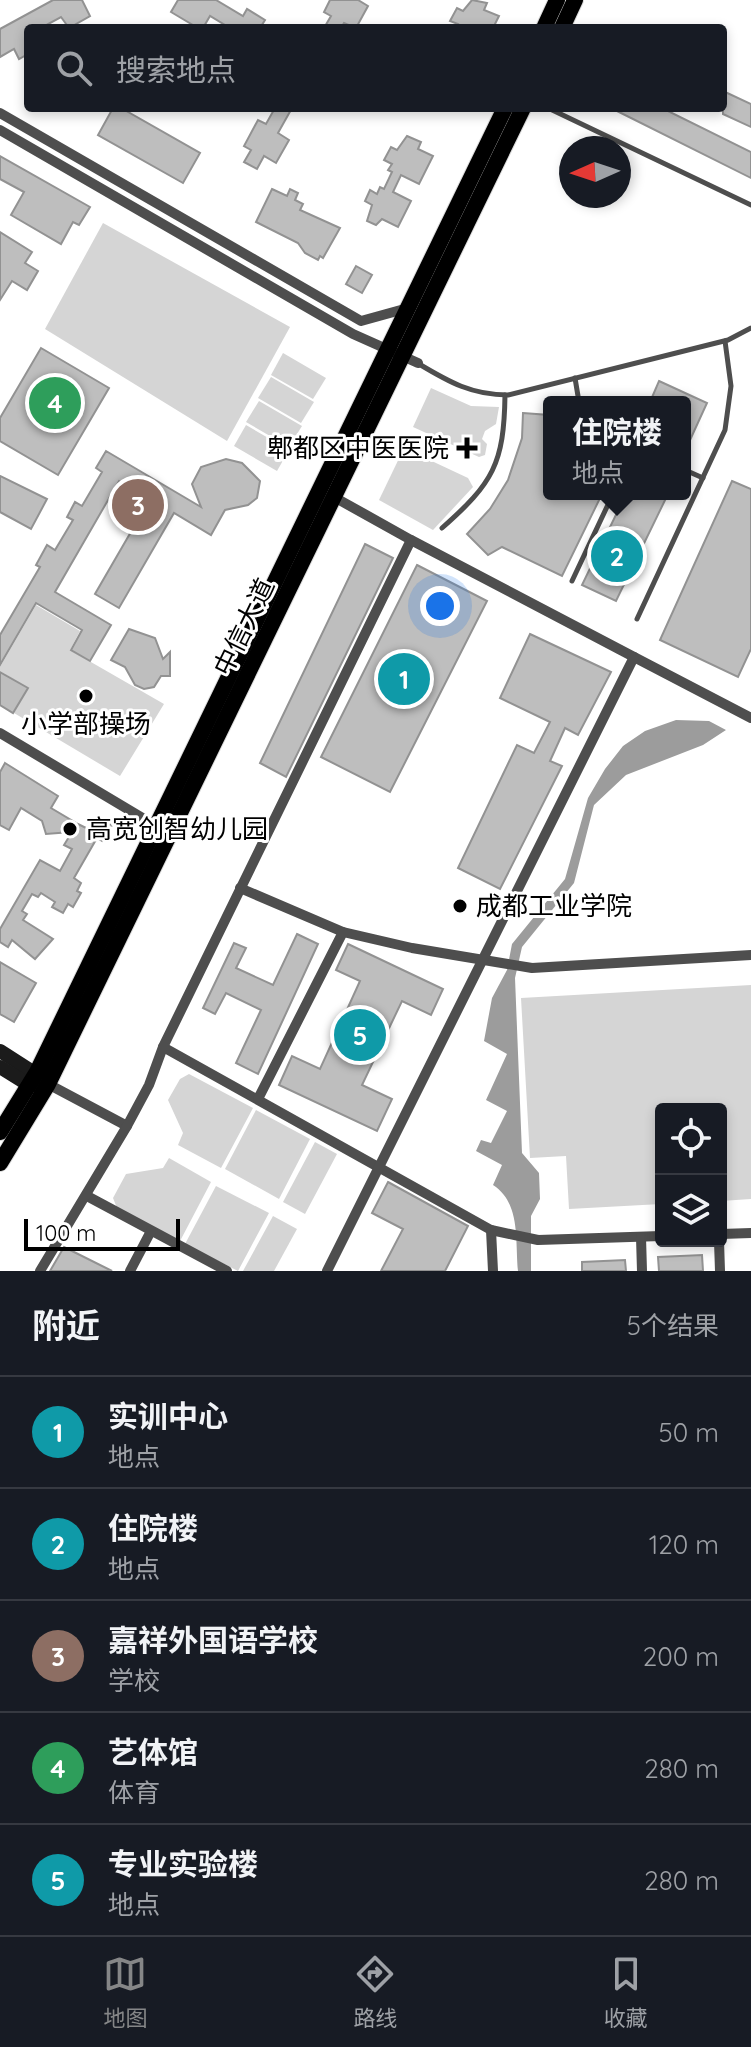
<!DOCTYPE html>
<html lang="zh">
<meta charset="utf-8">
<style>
:root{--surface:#171b24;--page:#20242c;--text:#f1f3f6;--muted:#9ea1a6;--line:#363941;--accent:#858687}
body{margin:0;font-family:Quicksand,"Noto Sans SC",sans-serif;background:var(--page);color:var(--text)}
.controls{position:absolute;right:24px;bottom:24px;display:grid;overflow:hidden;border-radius:8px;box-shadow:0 4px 12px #0003}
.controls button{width:72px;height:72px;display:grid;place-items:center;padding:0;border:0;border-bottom:2px solid var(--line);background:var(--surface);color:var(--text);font:40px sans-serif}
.compass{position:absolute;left:559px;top:136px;width:72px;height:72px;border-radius:50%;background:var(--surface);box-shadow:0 4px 12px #0003;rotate:267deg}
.scale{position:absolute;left:24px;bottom:20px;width:156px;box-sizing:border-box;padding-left:8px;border:4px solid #000;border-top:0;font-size:22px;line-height:28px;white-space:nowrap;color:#000;-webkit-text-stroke:6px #fff;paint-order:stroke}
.you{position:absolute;left:440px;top:606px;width:28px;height:28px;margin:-20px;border:6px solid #fff;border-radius:50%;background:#1a73e8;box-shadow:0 0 0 12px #1a73e833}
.badge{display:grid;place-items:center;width:52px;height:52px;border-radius:50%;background:var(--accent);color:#fff;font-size:26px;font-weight:700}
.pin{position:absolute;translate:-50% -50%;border:4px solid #fff;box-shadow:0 2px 8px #0006}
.popup{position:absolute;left:543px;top:396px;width:148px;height:104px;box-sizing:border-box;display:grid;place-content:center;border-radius:8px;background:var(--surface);filter:drop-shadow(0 2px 6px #0005);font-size:26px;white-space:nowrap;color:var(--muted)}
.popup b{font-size:30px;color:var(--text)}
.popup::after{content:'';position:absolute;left:50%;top:100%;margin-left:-16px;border:16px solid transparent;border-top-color:var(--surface)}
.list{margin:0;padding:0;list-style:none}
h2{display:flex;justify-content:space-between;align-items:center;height:104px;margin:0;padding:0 32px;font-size:34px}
h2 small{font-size:26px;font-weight:400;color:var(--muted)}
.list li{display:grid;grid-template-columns:52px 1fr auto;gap:24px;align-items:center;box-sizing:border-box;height:112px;padding:0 32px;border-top:2px solid var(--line)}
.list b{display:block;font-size:30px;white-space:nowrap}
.list p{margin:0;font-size:26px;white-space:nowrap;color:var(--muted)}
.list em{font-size:26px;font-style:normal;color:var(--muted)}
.icon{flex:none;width:44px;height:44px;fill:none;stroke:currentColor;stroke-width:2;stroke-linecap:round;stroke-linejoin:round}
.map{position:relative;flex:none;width:751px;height:1271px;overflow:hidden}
.search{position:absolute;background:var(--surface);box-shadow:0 4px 12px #0003;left:24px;right:24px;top:24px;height:88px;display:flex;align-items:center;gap:20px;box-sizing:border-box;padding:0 28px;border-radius:8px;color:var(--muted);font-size:30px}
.sheet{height:664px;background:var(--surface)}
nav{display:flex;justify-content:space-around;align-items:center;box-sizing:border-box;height:112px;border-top:2px solid var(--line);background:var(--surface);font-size:22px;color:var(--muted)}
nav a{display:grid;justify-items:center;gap:4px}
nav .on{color:var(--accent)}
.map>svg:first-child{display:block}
.green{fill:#d5d5d5}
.water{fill:#9c9c9c}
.building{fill:#bebebe;stroke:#929292;stroke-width:2}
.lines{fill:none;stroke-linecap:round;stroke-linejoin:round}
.primary-casing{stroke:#dbdbdb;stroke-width:18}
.service{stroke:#4e4e4e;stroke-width:5}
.minor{stroke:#4e4e4e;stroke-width:10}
.secondary{stroke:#1b1b1b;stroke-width:14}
.primary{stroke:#000;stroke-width:16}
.poi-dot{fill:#000;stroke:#fff;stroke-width:3}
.labels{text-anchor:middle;stroke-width:6;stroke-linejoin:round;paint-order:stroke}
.poi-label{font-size:26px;fill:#000;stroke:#fff;text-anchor:start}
.street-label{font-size:26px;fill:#000;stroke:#fff}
</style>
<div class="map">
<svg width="751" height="1271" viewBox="0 0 751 1271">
<rect width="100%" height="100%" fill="#fff"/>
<g class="green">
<polygon points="103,223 290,327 227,441 45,329"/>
<polygon points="283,353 326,378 313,399 271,375"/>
<polygon points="271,377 314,402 301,423 258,398"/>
<polygon points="431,388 471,406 499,407 496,424 485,431 482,439 487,444 485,455 479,457 413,427"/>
<polygon points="259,401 302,426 289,447 246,422"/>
<polygon points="246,425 289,450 277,471 234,446"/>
<polygon points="404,448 468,478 473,487 433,530 379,500"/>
<polygon points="36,605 80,631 70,650 164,704 120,776 14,713 28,688 0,671 0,667"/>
<polygon points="751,985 751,1199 721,1201 721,1109 661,1109 661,1204 569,1209 566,1156 530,1158 521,998"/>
<polygon points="189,1074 253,1108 221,1168 178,1145 183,1133 168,1100 180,1079"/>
<polygon points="256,1110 310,1139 279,1199 225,1169"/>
<polygon points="315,1142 337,1154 305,1214 283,1202"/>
<polygon points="169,1158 211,1182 179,1243 117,1208 113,1198 126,1174 163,1168"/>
<polygon points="216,1186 269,1213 238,1271 185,1244"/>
<polygon points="273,1216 297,1229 274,1271 243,1271"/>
</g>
<path class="water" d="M676,720L709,721L726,730L703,745L626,775L594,805L574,883L522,947L515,978L522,1153L539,1173L540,1199L531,1216V1271H518C515,1241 521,1203 493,1185L502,1165L476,1151L481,1140L491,1143L507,1111L486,1100L507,1054L484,1041L492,998L507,970L512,944L565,879L588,798L605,769L623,746L645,731Z"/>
<g class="building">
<polygon points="53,0 82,0 90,16 69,28 61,17 41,28 28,28 28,54 19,59 14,49 0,57 0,29"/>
<polygon points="178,0 216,0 243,16 247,9 265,20 260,28 230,28 210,16 203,28 198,28 171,12"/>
<polygon points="330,0 358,0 368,6 356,28 344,23 341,28 324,28 331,16 324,12"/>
<polygon points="472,0 487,3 484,10 499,16 493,28 456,28 458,24 450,21 457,8 463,11"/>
<polygon points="723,91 751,104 751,127 723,114"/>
<polygon points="113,108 121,108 200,153 183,183 98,135"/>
<polygon points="275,108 292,108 278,133 289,140 276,163 264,156 257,169 244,162 251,150 244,146 258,120 266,124"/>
<polygon points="611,108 662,108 751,152 751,178"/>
<polygon points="407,136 421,142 418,149 433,156 419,184 401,175 393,192 411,201 398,227 382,219 376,225 367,221 372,205 365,201 370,190 377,194 380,187 384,189 392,172 388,170 392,164 384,160 391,147 397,150"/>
<polygon points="0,156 90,207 79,225 73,222 61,244 11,215 24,192 0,179"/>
<polygon points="272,189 287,196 290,189 298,193 295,200 303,204 300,210 340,228 323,258 320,256 318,260 305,253 298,243 256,222"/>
<polygon points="0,232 32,252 25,263 38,271 27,290 12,281 0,300"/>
<polygon points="356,266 372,275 362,293 346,284"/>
<polygon points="41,348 109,388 58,475 0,441 0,418"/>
<polygon points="659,381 707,403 685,451 685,402 650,402"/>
<polygon points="523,413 549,415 549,494 602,494 562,576 502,547 488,555 467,534 490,509 508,480 522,438"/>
<polygon points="106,451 201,507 192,484 201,467 226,459 242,463 260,481 257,498 248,505 225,510 211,535 174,513 119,608 95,594 150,499 119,481 55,592 111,625 90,661 71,650 82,630 36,603 0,665 0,635 40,567 36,565 47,545 55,550 73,520 67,517 75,502 82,506 102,472 96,468"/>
<polygon points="0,476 47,499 31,529 0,512"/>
<polygon points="732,481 751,489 751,649 738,677 660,640"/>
<polygon points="626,494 668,494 616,601 582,585"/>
<polygon points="365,544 393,558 286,777 260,763"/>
<polygon points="417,565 487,601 390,792 321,757"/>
<polygon points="129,629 155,638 163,659 170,652 170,676 161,676 154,687 144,689 135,685 125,667 111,660"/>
<polygon points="530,634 611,672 578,735 565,728 550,761 562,766 500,889 458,868 517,745 534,753 550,722 500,698"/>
<polygon points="0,672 28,688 13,713 0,705"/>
<polygon points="5,763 58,796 51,808 78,824 88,829 96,816 112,825 102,841 97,838 74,878 81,883 77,891 81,893 73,907 68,904 63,913 52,907 55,902 41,893 38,897 32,894 22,911 27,914 23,920 53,939 35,959 12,940 8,947 0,942 0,929 40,860 60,871 72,849 64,845 72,832 46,834 42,821 21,808 9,830 0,825 0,772"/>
<polygon points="297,934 318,944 258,1074 236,1063 261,1010 226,993 215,1014 203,1008 234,943 246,948 236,968 273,985"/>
<polygon points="348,944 443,989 431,1015 402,1001 362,1085 392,1099 377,1131 279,1085 292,1056 320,1069 360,981 336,970"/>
<polygon points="0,962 36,983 14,1022 0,1014"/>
<polygon points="388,1182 468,1226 445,1271 381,1271 403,1229 372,1213"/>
<polygon points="64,1247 112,1271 50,1271"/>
<polygon points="702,1255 703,1271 659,1271 658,1257"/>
<polygon points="625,1260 626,1271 582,1271 582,1262"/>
</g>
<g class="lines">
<defs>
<g id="primary">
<polyline points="544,28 557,0"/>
<polyline points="562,28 575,0"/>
<polyline points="0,1132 37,1072 505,108"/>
<polyline points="0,1163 48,1084 523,108"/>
</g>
</defs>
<use href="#primary" class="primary-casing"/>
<g class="service">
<polyline points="548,108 751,205"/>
<path d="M419,364C449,382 472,395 508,395L728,340L751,328"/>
<polyline points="575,378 579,402"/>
<polyline points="685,470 703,478"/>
<path d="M442,528C493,483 504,464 505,395"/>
<polyline points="572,581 613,494"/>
<polyline points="637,619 725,430 731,386 725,341"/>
</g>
<g class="minor">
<polyline points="0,113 361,321 408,308"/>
<polyline points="0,130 353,334 418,363"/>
<polyline points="634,657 751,718"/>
<polyline points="0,733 156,826"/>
<polyline points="240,888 343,932"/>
<polyline points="163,1047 491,1230 538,1240 661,1236"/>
<polyline points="48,1084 127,1126"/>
<polyline points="258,1099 343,932 412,948 532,968 751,955"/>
<polyline points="87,1196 227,1271"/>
<polyline points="491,1230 493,1271"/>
<polyline points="721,1234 751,1233"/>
<polyline points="641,1237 642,1271"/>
<polyline points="719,1241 720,1271"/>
<polyline points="40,1271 127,1126 149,1085 163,1047 411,540 334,497"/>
<polyline points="130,1271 151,1231"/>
<polyline points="327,1271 634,657 411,540"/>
</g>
<g class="secondary">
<polyline points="0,1051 42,1078"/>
<polyline points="0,1067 29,1085 39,1085"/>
</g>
<use href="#primary" class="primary"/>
</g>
<g class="poi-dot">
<path d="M463 436h8v8h8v8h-8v8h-8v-8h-8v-8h8z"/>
<circle cx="86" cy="696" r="8"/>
<circle cx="70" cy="829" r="8"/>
<circle cx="460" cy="906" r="8"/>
</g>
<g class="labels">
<g class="poi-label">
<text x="449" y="457" text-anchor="end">郫都区中医医院</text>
<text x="86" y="733" text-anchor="middle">小学部操场</text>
<text x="86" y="838">高宽创智幼儿园</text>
<text x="476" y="915">成都工业学院</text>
</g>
<g class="street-label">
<text transform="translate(244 627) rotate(-64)" y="9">中信大道</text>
</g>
</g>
</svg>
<div class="controls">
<button><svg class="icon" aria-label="locate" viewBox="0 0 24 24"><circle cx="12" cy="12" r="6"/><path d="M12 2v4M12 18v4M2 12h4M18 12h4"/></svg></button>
<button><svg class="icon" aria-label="layers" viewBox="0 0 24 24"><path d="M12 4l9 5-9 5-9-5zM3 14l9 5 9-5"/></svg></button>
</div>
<svg class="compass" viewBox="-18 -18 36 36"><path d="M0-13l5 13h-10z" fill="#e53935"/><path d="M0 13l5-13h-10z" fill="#9ea1a6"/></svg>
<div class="scale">100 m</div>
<div class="you"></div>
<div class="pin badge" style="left:404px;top:679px;background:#0f9aa8">1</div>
<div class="pin badge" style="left:617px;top:556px;background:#0f9aa8">2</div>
<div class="popup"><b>住院楼</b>地点</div>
<div class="pin badge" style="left:138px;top:505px;background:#8d6e63">3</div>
<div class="pin badge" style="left:55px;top:403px;background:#2e9e5b">4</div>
<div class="pin badge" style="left:360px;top:1035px;background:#0f9aa8">5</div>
<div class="search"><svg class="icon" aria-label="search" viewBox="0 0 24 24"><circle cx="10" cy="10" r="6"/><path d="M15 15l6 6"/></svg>搜索地点</div>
</div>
<section class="sheet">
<h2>附近<small>5个结果</small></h2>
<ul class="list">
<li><span class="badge" style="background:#0f9aa8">1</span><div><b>实训中心</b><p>地点</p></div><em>50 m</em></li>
<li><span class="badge" style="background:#0f9aa8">2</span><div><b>住院楼</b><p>地点</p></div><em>120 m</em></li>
<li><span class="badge" style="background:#8d6e63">3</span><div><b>嘉祥外国语学校</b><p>学校</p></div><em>200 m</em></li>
<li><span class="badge" style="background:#2e9e5b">4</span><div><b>艺体馆</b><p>体育</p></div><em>280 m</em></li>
<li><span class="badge" style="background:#0f9aa8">5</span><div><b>专业实验楼</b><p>地点</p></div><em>280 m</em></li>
</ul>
</section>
<nav>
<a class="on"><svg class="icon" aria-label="map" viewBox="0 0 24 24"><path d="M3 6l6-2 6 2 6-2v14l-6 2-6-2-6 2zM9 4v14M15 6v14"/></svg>地图</a>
<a><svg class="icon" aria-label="directions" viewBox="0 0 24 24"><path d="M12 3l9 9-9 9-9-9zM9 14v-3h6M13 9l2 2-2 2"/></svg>路线</a>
<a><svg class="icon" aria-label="saved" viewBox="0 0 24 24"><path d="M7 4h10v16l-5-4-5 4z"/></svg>收藏</a>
</nav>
